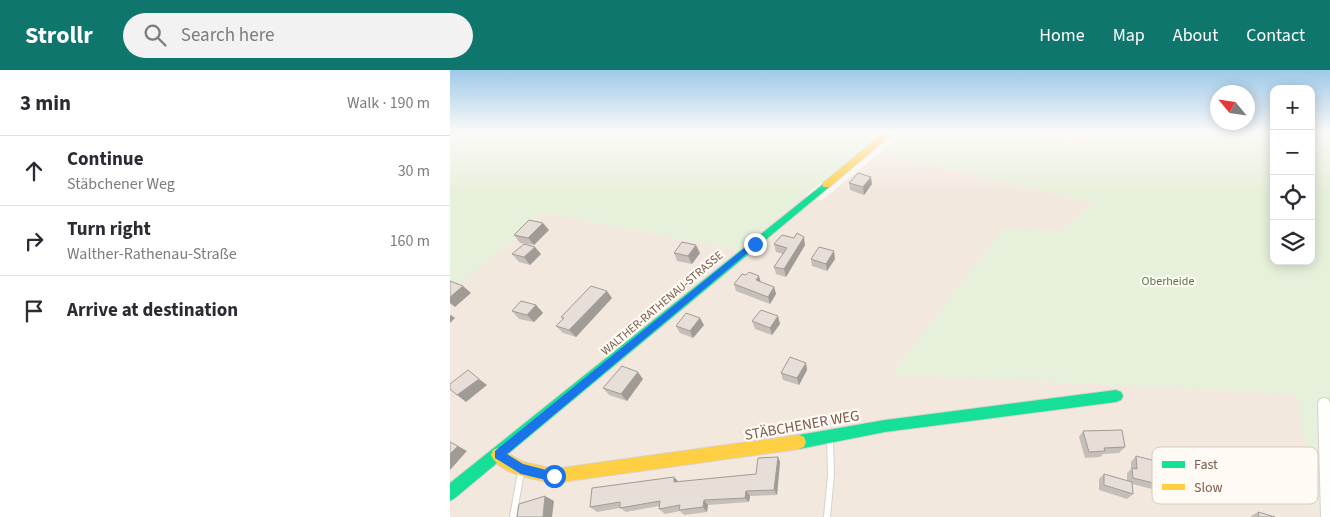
<!DOCTYPE html>
<meta charset="utf-8">
<style>
:root{--surface:#fff;--page:#f2f2f3;--text:#2b2b33;--muted:#7c7c81;--line:#e1e1e2;--accent:#0f766e}
body{margin:0;font-family:"Source Sans 3",sans-serif;background:var(--page);color:var(--text)}
.controls{position:absolute;right:15px;top:15px;display:grid;overflow:hidden;border-radius:10px;box-shadow:0 2px 12px #0003}
.controls button{width:45px;height:45px;display:grid;place-items:center;padding:0;border:0;border-bottom:1px solid var(--line);background:var(--surface);color:var(--text);font:25px sans-serif}
.compass{position:absolute;left:760px;top:15px;width:45px;height:45px;border-radius:50%;background:var(--surface);box-shadow:0 2px 12px #0003;rotate:299deg}
.stop{position:absolute;width:15px;height:15px;margin:-11px;border:4px solid #1a73e8;border-radius:50%;background:#fff}
.stop.end{background:#1a73e8;border-color:#fff;box-shadow:0 1px 5px #0008}
.list{margin:0;padding:0;list-style:none}
h2{display:flex;justify-content:space-between;align-items:center;height:65px;margin:0;padding:0 20px;font-size:21px}
h2 small{font-size:16px;font-weight:400;color:var(--muted)}
.list li{display:grid;grid-template-columns:32px 1fr auto;gap:15px;align-items:center;box-sizing:border-box;height:70px;padding:0 20px;border-top:1px solid var(--line)}
.list b{display:block;font-size:19px;white-space:nowrap}
.list p{margin:0;font-size:16px;white-space:nowrap;color:var(--muted)}
.list em{font-size:16px;font-style:normal;color:var(--muted)}
.icon{flex:none;width:28px;height:28px;fill:none;stroke:currentColor;stroke-width:2;stroke-linecap:round;stroke-linejoin:round}
.map{position:relative;flex:none;width:880px;height:447px;overflow:hidden}
header{display:flex;align-items:center;gap:30px;box-sizing:border-box;height:70px;padding:0 25px;background:var(--accent);color:#fff}
header strong{font-size:24px}
nav{display:flex;gap:28px;margin-inline-start:auto;font-size:18px}
.search{width:350px;height:45px;background:var(--page);display:flex;align-items:center;gap:12px;box-sizing:border-box;padding:0 18px;border-radius:28px;color:var(--muted);font-size:19px}
main{display:flex}
aside{flex:1;background:var(--surface)}
.map>svg:first-child{display:block}
.residential{fill:#f2e8de}
.green{fill:#e7f0db}
.lines{fill:none;stroke-linecap:round;stroke-linejoin:round}
.lane-casing{stroke:#d7d1cb;stroke-width:8}
.street-casing{stroke:#d7d1cb;stroke-width:2}
.fast-casing{stroke:#d9d2cb;stroke-width:2}
.slow-casing{stroke:#d9d2cb;stroke-width:2}
.lane{stroke:#fefefd;stroke-width:6}
.street{fill:#fefefd;fill-rule:evenodd}
.fast{fill:#16e098;fill-rule:evenodd}
.slow{fill:#ffcf43;fill-rule:evenodd}
.wall{fill:#c6bfb9}
.shaded-wall{fill:#a19b96}
.building{fill:#e6ded7;stroke:#a19b96}
.route{fill:#1a73e8}
.labels{text-anchor:middle;stroke-width:4.5;stroke-linejoin:round;paint-order:stroke}
.park-label{font-size:12px;fill:#537a41;stroke:#fffaf3}
.street-label{font-size:12px;fill:#7a5c4d;stroke:#fffaf3}
.near-street-label{font-size:15px;fill:#7a5c4d;stroke:#fffaf3}
.key{fill:#fffaf3;stroke:#d7cbc1;stroke-width:1}
.key-label{font-size:14px;fill:#7a5c4d}
</style>
<header>
<strong>Strollr</strong>
<div class="search"><svg class="icon" aria-label="search" viewBox="0 0 24 24"><circle cx="10" cy="10" r="6"/><path d="M15 15l6 6"/></svg>Search here</div>
<nav><a>Home</a><a>Map</a><a>About</a><a>Contact</a></nav>
</header>
<main>
<aside>
<h2>3 min<small>Walk · 190 m</small></h2>
<ul class="list">
<li><svg class="icon" aria-label="ahead" viewBox="0 0 24 24"><path d="M12 20V5M6 11l6-6 6 6"/></svg><div><b>Continue</b><p>Stäbchener Weg</p></div><em>30 m</em></li>
<li><svg class="icon" aria-label="right" viewBox="0 0 24 24"><path d="M7 20v-9h11M14 6l5 5-5 5"/></svg><div><b>Turn right</b><p>Walther-Rathenau-Straße</p></div><em>160 m</em></li>
<li><svg class="icon" aria-label="arrive" viewBox="0 0 24 24"><path d="M6 21V4h12l-3 4 3 4H6"/></svg><div><b>Arrive at destination</b></div></li>
</ul>
</aside>
<div class="map">
<svg width="880" height="447" viewBox="0 0 880 447">
<rect width="100%" height="100%" fill="#f9f5f0"/>
<g class="residential">
<polygon points="563,62 637,62 638,66 650,79"/>
<polygon points="430,83 644,133 612,161 553,159 442,304 847,324 869,447 0,447 0,220 12,210 58,175 93,142 287,180 355,125 371,131"/>
</g>
<g class="green">
<polygon points="0,62 434,62 287,180 93,142 58,175 0,220"/>
<polygon points="453,62 563,62 648,79 641,73 637,62 824,62 824,191 861,191 861,62 880,62 880,447 869,447 846,324 442,304 553,159 612,161 644,133 430,83"/>
</g>
<g class="lines">
<defs>
<g id="lane">
<polyline points="63,447 71,402"/>
<polyline points="377,447 381,405 380,371"/>
</g>
<polygon id="street" points="874,328 878,329 880,333 880,447 871,447 868,333 870,329"/>
<g id="fast">
<polygon points="376,112 379,113 379,117 5,428 0,431 0,413"/>
<polygon points="666,320 671,322 673,326 671,330 666,332 435,362 349,379 344,377 342,372 344,367 349,365 435,350"/>
</g>
<g id="slow">
<polygon points="435,62 444,62 379,117 373,117 373,113"/>
<path d="M349,365L354,367L356,372L354,377L349,379L104,413C86,410 49,404 41,385L43,380L48,378L73,392L104,399Z"/>
</g>
</defs>
<use href="#lane" class="lane-casing"/>
<use href="#street" class="street-casing"/>
<use href="#fast" class="fast-casing"/>
<use href="#slow" class="slow-casing"/>
<use href="#lane" class="lane"/>
<use href="#street" class="street"/>
<use href="#fast" class="fast"/>
<use href="#slow" class="slow"/>
</g>
<g class="wall">
<polygon points="399,113 422,114 414,125 400,120"/>
<polygon points="99,160 84,175 70,173 64,165"/>
<polygon points="324,174 355,175 336,207 326,204 324,197 333,184 326,182"/>
<polygon points="224,183 250,183 242,194 227,191"/>
<polygon points="62,184 91,184 80,195 69,192"/>
<polygon points="361,189 385,189 377,201 362,196"/>
<polygon points="311,212 324,217 326,224 320,234 286,221 284,214"/>
<polygon points="162,228 126,267 113,263 106,256 113,250 111,247"/>
<polygon points="86,235 93,243 84,252 69,249 62,241"/>
<polygon points="302,251 330,254 322,265 305,259"/>
<polygon points="254,255 243,268 230,263 226,256"/>
<polygon points="356,293 357,300 349,315 333,310 331,303"/>
<polygon points="193,309 177,331 159,325 153,318"/>
<polygon points="633,361 675,377 669,383 653,384 650,387 635,388 629,367"/>
<polygon points="756,381 772,402 768,405 751,398 752,384"/>
<polygon points="686,386 720,417 714,422 682,414 683,424 677,429 649,420 649,409 654,404 677,411 677,403 681,399 681,392"/>
<polygon points="328,387 330,392 327,425 300,426 299,432 258,435 257,442 234,445 230,441 215,444 209,439 209,436 176,442 170,438 147,442 140,437 228,412 306,404"/>
<polygon points="808,442 825,447 802,447 801,446"/>
</g>
<g class="shaded-wall">
<polygon points="421,107 422,114 414,125 413,117"/>
<polygon points="93,153 99,160 84,175 78,168"/>
<polygon points="354,167 355,175 336,207 334,199"/>
<polygon points="246,175 250,183 242,194 238,186"/>
<polygon points="85,177 91,184 80,195 74,187"/>
<polygon points="384,181 385,189 377,201 376,194"/>
<polygon points="309,206 311,213 306,210"/>
<polygon points="13,216 21,223 5,237 0,233 0,227"/>
<polygon points="324,217 326,224 320,234 318,227"/>
<polygon points="157,221 162,228 126,267 119,260"/>
<polygon points="86,235 93,243 84,252 77,245"/>
<polygon points="1,245 5,248 0,253 0,246"/>
<polygon points="328,246 330,254 322,265 320,258"/>
<polygon points="250,248 254,255 243,268 240,261"/>
<polygon points="356,293 357,300 349,315 347,308"/>
<polygon points="188,302 193,309 177,331 171,324"/>
<polygon points="29,309 37,315 16,332 7,325"/>
<polygon points="8,376 17,381 0,400 0,384"/>
<polygon points="328,387 330,392 327,425 324,420"/>
<polygon points="224,407 229,412 224,412"/>
<polygon points="296,421 300,426 299,432 295,428"/>
<polygon points="95,426 104,431 102,447 93,447"/>
<polygon points="254,430 258,435 257,442 253,437"/>
</g>
<g class="building">
<polygon points="408,103 421,107 413,117 399,113"/>
<polygon points="79,150 93,153 78,168 64,165"/>
<polygon points="347,163 354,167 334,199 324,197 337,178 324,174 332,165 344,168"/>
<polygon points="232,172 246,175 238,186 224,183"/>
<polygon points="74,174 85,177 74,187 62,184"/>
<polygon points="369,177 384,181 376,194 361,189"/>
<polygon points="299,202 309,206 306,210 324,217 318,227 284,214 292,204 296,205"/>
<polygon points="0,211 13,216 0,227"/>
<polygon points="141,216 157,221 119,260 106,256 114,248 111,247"/>
<polygon points="71,231 86,235 77,245 62,241"/>
<polygon points="311,240 328,246 320,258 302,251"/>
<polygon points="236,243 250,248 240,261 226,256"/>
<polygon points="340,287 356,293 347,308 331,303"/>
<polygon points="172,296 188,302 171,324 153,318"/>
<polygon points="18,300 29,309 7,325 0,319 0,314"/>
<polygon points="672,360 675,377 654,378 655,381 639,382 633,361"/>
<polygon points="0,372 8,376 0,384"/>
<polygon points="686,386 718,394 720,417 683,408 682,398 687,399"/>
<polygon points="328,387 324,420 296,421 295,428 254,430 253,437 229,440 230,435 209,439 210,431 170,438 170,432 140,437 142,418 224,407 224,412 306,404 308,388"/>
<polygon points="654,404 682,412 683,424 654,415"/>
<polygon points="95,426 93,447 67,447 69,434"/>
<polygon points="808,442 825,447 809,447"/>
</g>
<linearGradient id="sky" x2="0" y2="1"><stop stop-color="#9ec9e9"/><stop offset="0.5" stop-color="#fcfaf8"/><stop offset="1" stop-color="#fcfaf8" stop-opacity="0"/></linearGradient>
<rect width="880" height="124" fill="url(#sky)"/>
<polygon class="route" points="302,172 308,174 57,384 73,394 108,403 108,410 104,412 71,404 45,388 45,381"/>
<g class="labels">
<g class="park-label">
<text x="718" y="215">Oberheide</text>
</g>
<g class="street-label">
<text transform="translate(212 233) rotate(-40)" y="4">WALTHER-RATHENAU-STRASSE</text>
</g>
<g class="near-street-label">
<text transform="translate(352 355) rotate(-10)" y="5">STÄBCHENER WEG</text>
</g>
</g>
<rect x="702" y="377" width="166" height="57" rx="8" class="key"/>
<rect x="712" y="391" width="23" height="7" fill="#16e098"/>
<rect x="712" y="414" width="23" height="6" fill="#ffcf43"/>
<g class="key-label">
<text x="744" y="399">Fast</text>
<text x="744" y="422">Slow</text>
</g>
</svg>
<div class="controls">
<button>+</button>
<button>−</button>
<button><svg class="icon" aria-label="locate" viewBox="0 0 24 24"><circle cx="12" cy="12" r="6"/><path d="M12 2v4M12 18v4M2 12h4M18 12h4"/></svg></button>
<button><svg class="icon" aria-label="layers" viewBox="0 0 24 24"><path d="M12 4l9 5-9 5-9-5zM3 14l9 5 9-5"/></svg></button>
</div>
<svg class="compass" viewBox="-18 -18 36 36"><path d="M0-13l5 13h-10z" fill="#e53935"/><path d="M0 13l5-13h-10z" fill="#7c7c81"/></svg>
<div class="stop" style="left:104px;top:406px"></div>
<div class="stop end" style="left:305px;top:174px"></div>
</div>
</main>
